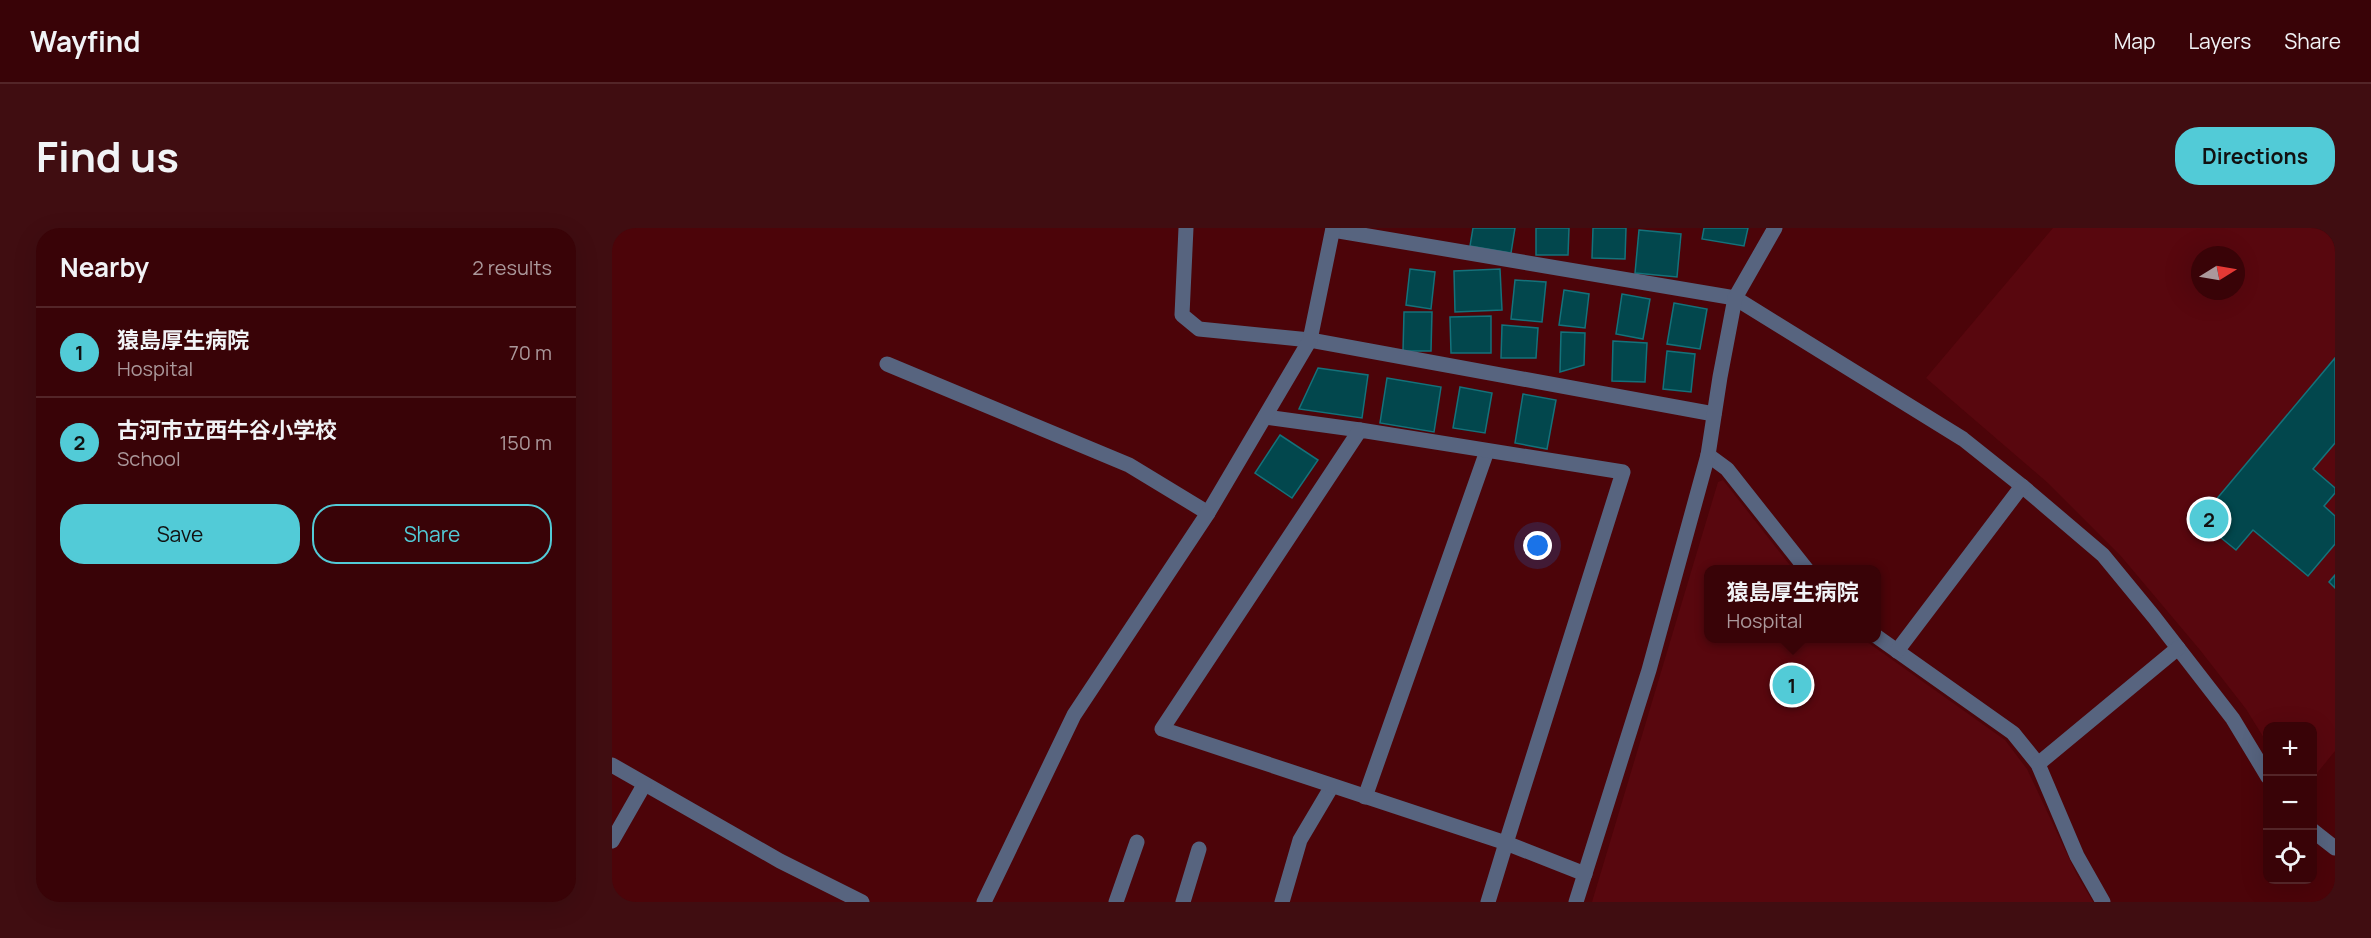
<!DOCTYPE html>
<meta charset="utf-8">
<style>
:root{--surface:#390307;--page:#400d11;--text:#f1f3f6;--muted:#ab989b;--line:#532528;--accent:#52cbd7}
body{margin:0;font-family:Manrope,"Noto Sans JP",sans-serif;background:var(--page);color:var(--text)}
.controls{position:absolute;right:18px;bottom:18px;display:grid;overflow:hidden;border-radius:12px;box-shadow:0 6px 24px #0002}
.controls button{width:54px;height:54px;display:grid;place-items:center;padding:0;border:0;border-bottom:2px solid var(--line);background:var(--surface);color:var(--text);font:30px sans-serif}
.compass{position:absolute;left:1579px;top:18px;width:54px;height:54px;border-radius:50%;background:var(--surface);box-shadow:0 6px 24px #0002;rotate:79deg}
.you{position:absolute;left:926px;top:318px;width:21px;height:21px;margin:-15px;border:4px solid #fff;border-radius:50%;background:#1a73e8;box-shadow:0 0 0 9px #1a73e833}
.badge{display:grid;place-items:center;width:39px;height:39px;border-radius:50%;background:var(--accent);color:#111;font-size:20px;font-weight:700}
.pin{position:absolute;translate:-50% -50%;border:3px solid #fff;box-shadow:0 2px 6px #0006}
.popup{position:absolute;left:1092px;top:337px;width:177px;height:78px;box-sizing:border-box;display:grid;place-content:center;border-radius:12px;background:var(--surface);filter:drop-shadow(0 2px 4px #0005);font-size:20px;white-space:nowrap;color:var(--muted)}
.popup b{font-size:22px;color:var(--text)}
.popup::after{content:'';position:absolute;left:50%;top:100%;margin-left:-12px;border:12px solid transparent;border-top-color:var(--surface)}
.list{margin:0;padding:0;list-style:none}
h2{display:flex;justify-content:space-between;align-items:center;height:78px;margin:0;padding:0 24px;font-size:26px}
h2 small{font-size:20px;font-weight:400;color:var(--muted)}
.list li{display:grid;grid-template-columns:39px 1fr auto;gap:18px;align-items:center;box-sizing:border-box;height:90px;padding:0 24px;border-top:2px solid var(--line)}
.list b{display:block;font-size:22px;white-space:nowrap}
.list p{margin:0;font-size:20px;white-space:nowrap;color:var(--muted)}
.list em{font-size:20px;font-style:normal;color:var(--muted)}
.actions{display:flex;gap:12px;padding:18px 24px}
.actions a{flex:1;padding:14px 0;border:2px solid var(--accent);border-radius:24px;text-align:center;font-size:21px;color:var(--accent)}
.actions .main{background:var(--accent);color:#111}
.icon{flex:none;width:33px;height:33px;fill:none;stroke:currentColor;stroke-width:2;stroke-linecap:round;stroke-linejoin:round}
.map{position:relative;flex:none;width:1723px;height:674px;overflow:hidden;border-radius:24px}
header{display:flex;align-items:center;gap:36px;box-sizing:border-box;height:84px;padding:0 30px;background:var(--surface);border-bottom:2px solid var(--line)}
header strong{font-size:28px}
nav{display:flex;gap:33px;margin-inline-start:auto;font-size:21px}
.intro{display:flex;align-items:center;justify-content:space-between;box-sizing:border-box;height:144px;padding:0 36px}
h1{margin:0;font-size:42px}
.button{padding:15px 27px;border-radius:24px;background:var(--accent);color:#111;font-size:21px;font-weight:700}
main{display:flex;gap:36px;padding:0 36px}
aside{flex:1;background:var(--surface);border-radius:24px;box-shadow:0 6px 24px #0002}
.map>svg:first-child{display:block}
.built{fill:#58070e;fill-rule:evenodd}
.building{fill:#02474d;stroke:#14727b;stroke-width:1.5}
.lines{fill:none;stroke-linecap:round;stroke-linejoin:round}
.minor{stroke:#57647f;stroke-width:15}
</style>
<header>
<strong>Wayfind</strong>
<nav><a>Map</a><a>Layers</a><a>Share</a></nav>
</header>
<div class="intro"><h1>Find us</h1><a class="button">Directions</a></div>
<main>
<aside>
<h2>Nearby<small>2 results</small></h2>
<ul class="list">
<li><span class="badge">1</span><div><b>猿島厚生病院</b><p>Hospital</p></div><em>70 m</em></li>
<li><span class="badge">2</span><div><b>古河市立西牛谷小学校</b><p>School</p></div><em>150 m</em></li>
</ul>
<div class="actions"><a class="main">Save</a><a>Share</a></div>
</aside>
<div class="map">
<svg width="1723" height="674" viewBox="0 0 1723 674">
<rect width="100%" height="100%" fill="#4c0409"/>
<g class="built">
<path d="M1441,0H1723V523L1701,550L1700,499H1656L1655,515L1634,481L1588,422L1508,327L1436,255L1314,150ZM1588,27H1624V63H1588Z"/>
<polygon points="1111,252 1181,341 1096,342 1096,410 1251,411 1393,512 1415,541 1464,645 1481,674 980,674 1106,254"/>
</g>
<g class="building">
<polygon points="861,0 903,0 899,25 858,18"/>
<polygon points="924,0 957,0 956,27 924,27"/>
<polygon points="981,0 1014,0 1013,31 980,30"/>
<polygon points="1092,0 1136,0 1132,18 1090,11"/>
<polygon points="1027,2 1069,6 1065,49 1023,45"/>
<polygon points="798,41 823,44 819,81 794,77"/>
<polygon points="888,41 890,82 843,84 842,43"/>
<polygon points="903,52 934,54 930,94 899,91"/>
<polygon points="952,62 977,66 973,100 947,97"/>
<polygon points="1010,66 1038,71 1031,111 1004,106"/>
<polygon points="1062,75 1095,81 1088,121 1055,116"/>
<polygon points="792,84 820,84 819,123 791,123"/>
<polygon points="879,88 879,125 839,125 838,89"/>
<polygon points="890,97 926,100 924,130 889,130"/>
<polygon points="949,104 973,105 972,137 948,144"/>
<polygon points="1001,113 1035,115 1033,154 1000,153"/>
<polygon points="1055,123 1083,126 1079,164 1051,161"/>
<polygon points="1723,130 1723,215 1701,241 1723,260 1723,265 1712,278 1723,288 1723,316 1696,348 1641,302 1624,322 1587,292"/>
<polygon points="706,140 756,147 750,190 687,181"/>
<polygon points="775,150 829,159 822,204 768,195"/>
<polygon points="848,159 880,165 873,205 841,200"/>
<polygon points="911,166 944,172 935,221 903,215"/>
<polygon points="668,207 706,232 680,270 643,245"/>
<polygon points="1723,347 1723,360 1717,354"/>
</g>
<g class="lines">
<g class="minor">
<polyline points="574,0 570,87 587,101 698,112 1102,186"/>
<polyline points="721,2 1123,70 1351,211 1410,258 1491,327 1542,389 1621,491 1656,549"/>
<polyline points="275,136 517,237 596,285"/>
<polyline points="653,189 748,202"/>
<polyline points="1096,227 1115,241 1195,342"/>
<polyline points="1264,408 1401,505 1426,536 1465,628 1491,674"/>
<polyline points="1285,423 1410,258"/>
<polyline points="1426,536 1566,420"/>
<polyline points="0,537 168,633 250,674"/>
<polyline points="753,569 875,223"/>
<polyline points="1700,602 1723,620"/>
<polyline points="0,613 32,557"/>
<polyline points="372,674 462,487 596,285 698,112 721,0"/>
<polyline points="504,674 525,614"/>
<polyline points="571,674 587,621"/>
<polyline points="670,674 688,612 720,558"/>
<polyline points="876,674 894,615 1011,244 748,202 550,501 894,615 973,646"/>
<polyline points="964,674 1037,442 1096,227 1108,149 1123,70 1163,0"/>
</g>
</g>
</svg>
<div class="controls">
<button>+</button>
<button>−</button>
<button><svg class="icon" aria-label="locate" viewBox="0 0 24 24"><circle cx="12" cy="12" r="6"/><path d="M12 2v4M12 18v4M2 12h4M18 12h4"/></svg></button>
</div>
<svg class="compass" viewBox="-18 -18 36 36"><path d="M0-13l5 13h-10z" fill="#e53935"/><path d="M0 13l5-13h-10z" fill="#ab989b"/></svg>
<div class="you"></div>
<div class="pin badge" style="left:1180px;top:457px">1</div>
<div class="popup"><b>猿島厚生病院</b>Hospital</div>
<div class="pin badge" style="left:1597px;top:291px">2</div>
</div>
</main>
